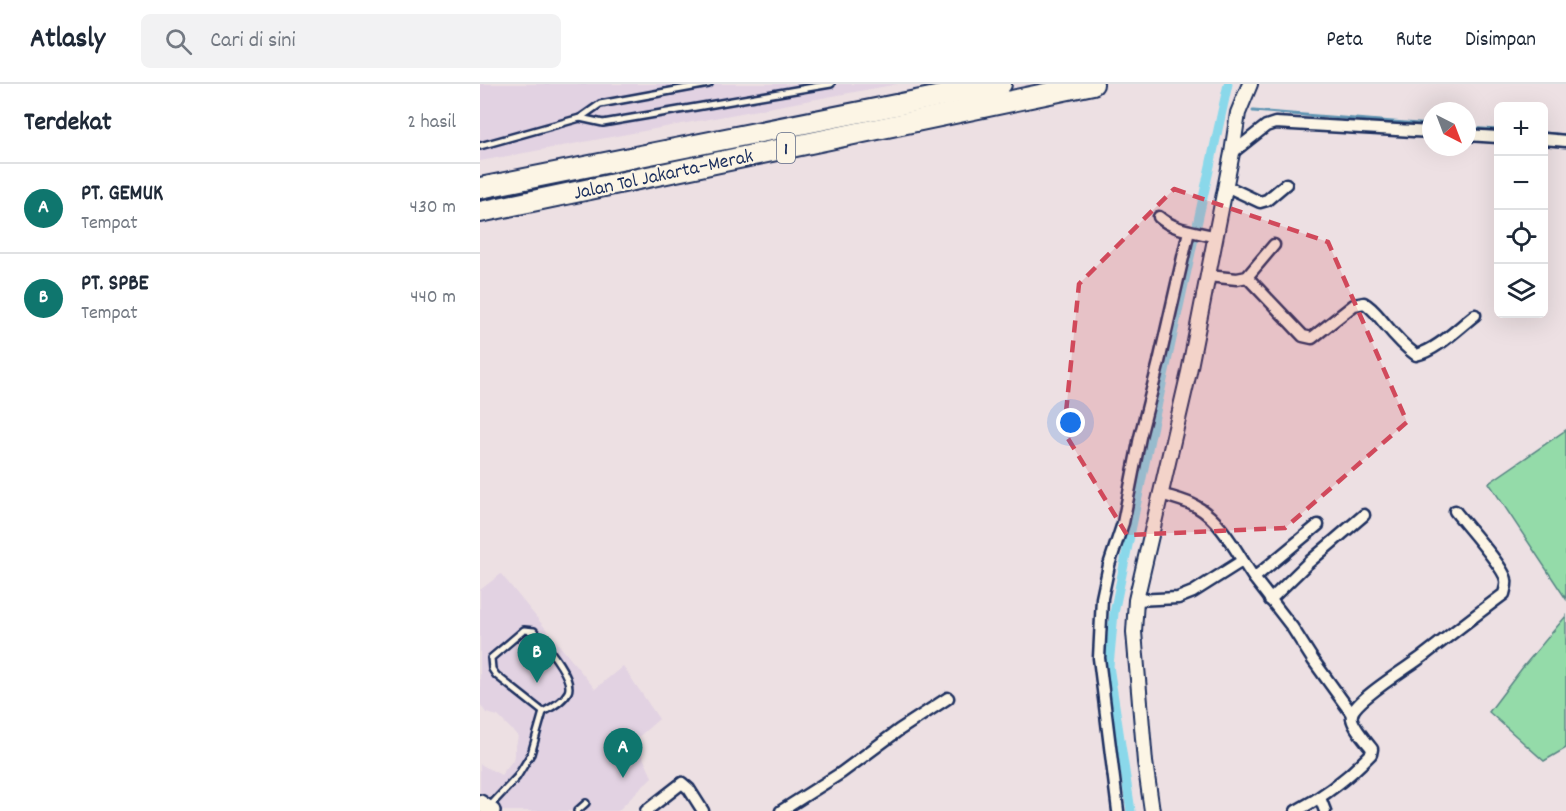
<!DOCTYPE html>
<html lang="id">
<meta charset="utf-8">
<style>
:root{--surface:#fff;--page:#f2f2f3;--text:#1f2937;--muted:#747a83;--line:#e0e1e3;--accent:#0f766e}
body{margin:0;font-family:Dekko,sans-serif;background:var(--page);color:var(--text)}
.controls{position:absolute;right:18px;top:18px;display:grid;overflow:hidden;border-radius:9px;box-shadow:0 6px 24px #0002}
.controls button{width:54px;height:54px;display:grid;place-items:center;padding:0;border:0;border-bottom:2px solid var(--line);background:var(--surface);color:var(--text);font:30px sans-serif}
.compass{position:absolute;left:942px;top:18px;width:54px;height:54px;border-radius:50%;background:var(--surface);box-shadow:0 6px 24px #0002;rotate:138deg}
.you{position:absolute;left:591px;top:339px;width:21px;height:21px;margin:-15px;border:4px solid #fff;border-radius:50%;background:#1a73e8;box-shadow:0 0 0 9px #1a73e833}
.badge{display:grid;place-items:center;width:39px;height:39px;border-radius:50%;background:var(--accent);color:#fff;font-size:20px;font-weight:700}
.pin{position:absolute;translate:-50% -50px;filter:drop-shadow(0 2px 3px #0008)}
.pin::after{content:'';position:absolute;top:32px;width:21px;height:18px;background:inherit;clip-path:polygon(0 0,100% 0,50% 100%)}
.list{margin:0;padding:0;list-style:none}
h2{display:flex;justify-content:space-between;align-items:center;height:78px;margin:0;padding:0 24px;font-size:26px}
h2 small{font-size:20px;font-weight:400;color:var(--muted)}
.list li{display:grid;grid-template-columns:39px 1fr auto;gap:18px;align-items:center;box-sizing:border-box;height:90px;padding:0 24px;border-top:2px solid var(--line)}
.list b{display:block;font-size:22px;white-space:nowrap}
.list p{margin:0;font-size:20px;white-space:nowrap;color:var(--muted)}
.list em{font-size:20px;font-style:normal;color:var(--muted)}
.icon{flex:none;width:33px;height:33px;fill:none;stroke:currentColor;stroke-width:2;stroke-linecap:round;stroke-linejoin:round}
.map{position:relative;flex:none;width:1086px;height:727px;overflow:hidden}
header{display:flex;align-items:center;gap:36px;box-sizing:border-box;height:84px;padding:0 30px;background:var(--surface);border-bottom:2px solid var(--line)}
header strong{font-size:28px}
nav{display:flex;gap:33px;margin-inline-start:auto;font-size:21px}
.search{width:420px;height:54px;background:var(--page);display:flex;align-items:center;gap:15px;box-sizing:border-box;padding:0 21px;border-radius:9px;color:var(--muted);font-size:22px}
main{display:flex}
aside{flex:1;background:var(--surface)}
.map>svg:first-child{display:block}
.built{fill:#e2d2e2}
.green{fill:#94dba9;stroke:#588584;stroke-width:1.5}
.lines{fill:none;stroke-linecap:round;stroke-linejoin:round}
.stream{stroke:#5e94b2;stroke-width:3}
.canal{stroke:#8ad8ea;stroke-width:9}
.service-casing{stroke:#1b2f5e;stroke-width:10}
.minor-casing{stroke:#1b2f5e;stroke-width:15}
.tertiary-casing{stroke:#1b2f5e;stroke-width:18}
.secondary-casing{stroke:#1b2f5e;stroke-width:20}
.motorway-casing{stroke:#1b2f5e;stroke-width:24}
.service{stroke:#fcf5e5;stroke-width:5}
.minor{stroke:#fcf5e5;stroke-width:10}
.tertiary{stroke:#fcf5e5;stroke-width:14}
.secondary{stroke:#fcf5e5;stroke-width:15}
.motorway{stroke:#fcf5e5;stroke-width:20}
.marked{fill:#d1495b;fill-opacity:0.2;stroke:#d1495b;stroke-width:4.5;stroke-dasharray:12 8;stroke-linejoin:round}
.labels{text-anchor:middle;stroke-width:4.5;stroke-linejoin:round;paint-order:stroke}
.shield{fill:#fcf5e5;stroke:#5e6a86;stroke-width:1.5}
.shield-label{font-size:18px;font-weight:bold;fill:#1b2f5e}
.street-label{font-size:20px;fill:#1b2f5e;stroke:#fcf5e5}
</style>
<header>
<strong>Atlasly</strong>
<div class="search"><svg class="icon" aria-label="search" viewBox="0 0 24 24"><circle cx="10" cy="10" r="6"/><path d="M15 15l6 6"/></svg>Cari di sini</div>
<nav><a>Peta</a><a>Rute</a><a>Disimpan</a></nav>
</header>
<main>
<aside>
<h2>Terdekat<small>2 hasil</small></h2>
<ul class="list">
<li><span class="badge">A</span><div><b>PT. GEMUK</b><p>Tempat</p></div><em>430 m</em></li>
<li><span class="badge">B</span><div><b>PT. SPBE</b><p>Tempat</p></div><em>440 m</em></li>
</ul>
</aside>
<div class="map">
<svg width="1086" height="727" viewBox="0 0 1086 727">
<rect width="100%" height="100%" fill="#ede0e3"/>
<filter id="ink" filterUnits="userSpaceOnUse"><feTurbulence type="fractalNoise" baseFrequency=".0167" numOctaves="2"/><feDisplacementMap in="SourceGraphic" scale="12" xChannelSelector="R" yChannelSelector="G"/><feConvolveMatrix kernelMatrix="1 2 1 2 8 2 1 2 1" color-interpolation-filters="sRGB"/></filter>
<g filter="url(#ink)">
<g class="built">
<polygon points="0,0 418,0 0,77"/>
<polygon points="21,490 115,605 143,582 179,635 155,656 172,693 138,727 0,727 0,680 21,691 33,676 38,652 18,632 6,629 0,620 0,506"/>
</g>
<g class="green">
<polygon points="1086,346 1086,515 1009,399"/>
<polygon points="1086,532 1086,664 1064,677 1009,628 1043,583"/>
</g>
<g class="lines">
<g class="stream">
<polyline points="773,27 951,41"/>
<polyline points="987,44 1018,46"/>
<polyline points="1064,49 1086,51"/>
</g>
<polyline class="canal" points="651,727 629,582 634,529 670,355 748,0"/>
<defs>
<g id="service">
<polyline points="100,34 123,39 351,0"/>
<polyline points="0,62 100,34 120,20 229,0"/>
<path d="M44,546L54,547C63,558 95,594 88,608C84,616 71,624 63,628L16,591L12,585L11,574Z"/>
<polyline points="9,723 37,693 51,670 63,628"/>
<polyline points="97,727 106,719"/>
</g>
<g id="minor">
<polyline points="987,51 1018,53"/>
<polyline points="1064,55 1086,57"/>
<polyline points="752,69 786,42 795,39 951,48"/>
<polyline points="746,102 780,118 787,116 806,100"/>
<path d="M679,133C695,147 716,147 736,153"/>
<polyline points="728,192 757,195 767,193 794,161"/>
<path d="M767,193L823,252L832,254L874,221L884,219C893,224 898,232 905,240C914,251 925,263 936,271C957,266 978,244 995,231"/>
<path d="M681,410C693,414 707,417 717,423C742,437 758,471 774,494L838,441"/>
<polyline points="774,494 812,543 833,576 872,630"/>
<polyline points="656,516 698,514 713,508 762,477"/>
<polyline points="790,516 828,479 884,431"/>
<polyline points="840,714 845,727"/>
<polyline points="166,727 202,699 209,705 223,727"/>
<polyline points="301,727 361,689 419,646 468,614"/>
<polyline points="638,727 619,574 622,514 629,481 643,439 660,353 679,278 709,147"/>
<path d="M816,727C845,712 869,693 891,670L892,665C887,658 869,639 872,630C876,615 929,583 943,572C970,551 997,530 1024,510C1025,505 1027,501 1026,496C1024,483 985,440 975,427"/>
</g>
<polyline id="tertiary" points="672,727 665,678 654,548 656,516 709,288 752,69 758,29 770,0"/>
<polyline id="secondary" points="0,719 12,727"/>
<g id="motorway">
<polyline points="0,104 521,0"/>
<polyline points="0,128 613,0"/>
</g>
</defs>
<use href="#service" class="service-casing"/>
<use href="#minor" class="minor-casing"/>
<use href="#tertiary" class="tertiary-casing"/>
<use href="#secondary" class="secondary-casing"/>
<use href="#motorway" class="motorway-casing"/>
<use href="#service" class="service"/>
<use href="#minor" class="minor"/>
<use href="#tertiary" class="tertiary"/>
<use href="#secondary" class="secondary"/>
<use href="#motorway" class="motorway"/>
</g>
</g>
<path class="marked" d="M694,105L848,158L927,338L805,444L647,451L584,348L599,200Z"/>
<g class="labels">
<rect class="shield" x="297" y="49" width="18" height="30" rx="4.5"/>
<g class="shield-label">
<text x="306" y="70">1</text>
</g>
<g class="street-label">
<text transform="translate(183 89) rotate(-12)" y="7">Jalan Tol Jakarta–Merak</text>
</g>
</g>
</svg>
<div class="controls">
<button>+</button>
<button>−</button>
<button><svg class="icon" aria-label="locate" viewBox="0 0 24 24"><circle cx="12" cy="12" r="6"/><path d="M12 2v4M12 18v4M2 12h4M18 12h4"/></svg></button>
<button><svg class="icon" aria-label="layers" viewBox="0 0 24 24"><path d="M12 4l9 5-9 5-9-5zM3 14l9 5 9-5"/></svg></button>
</div>
<svg class="compass" viewBox="-18 -18 36 36"><path d="M0-13l5 13h-10z" fill="#e53935"/><path d="M0 13l5-13h-10z" fill="#747a83"/></svg>
<div class="you"></div>
<div class="pin badge" style="left:143px;top:694px">A</div>
<div class="pin badge" style="left:57px;top:599px">B</div>
</div>
</main>
